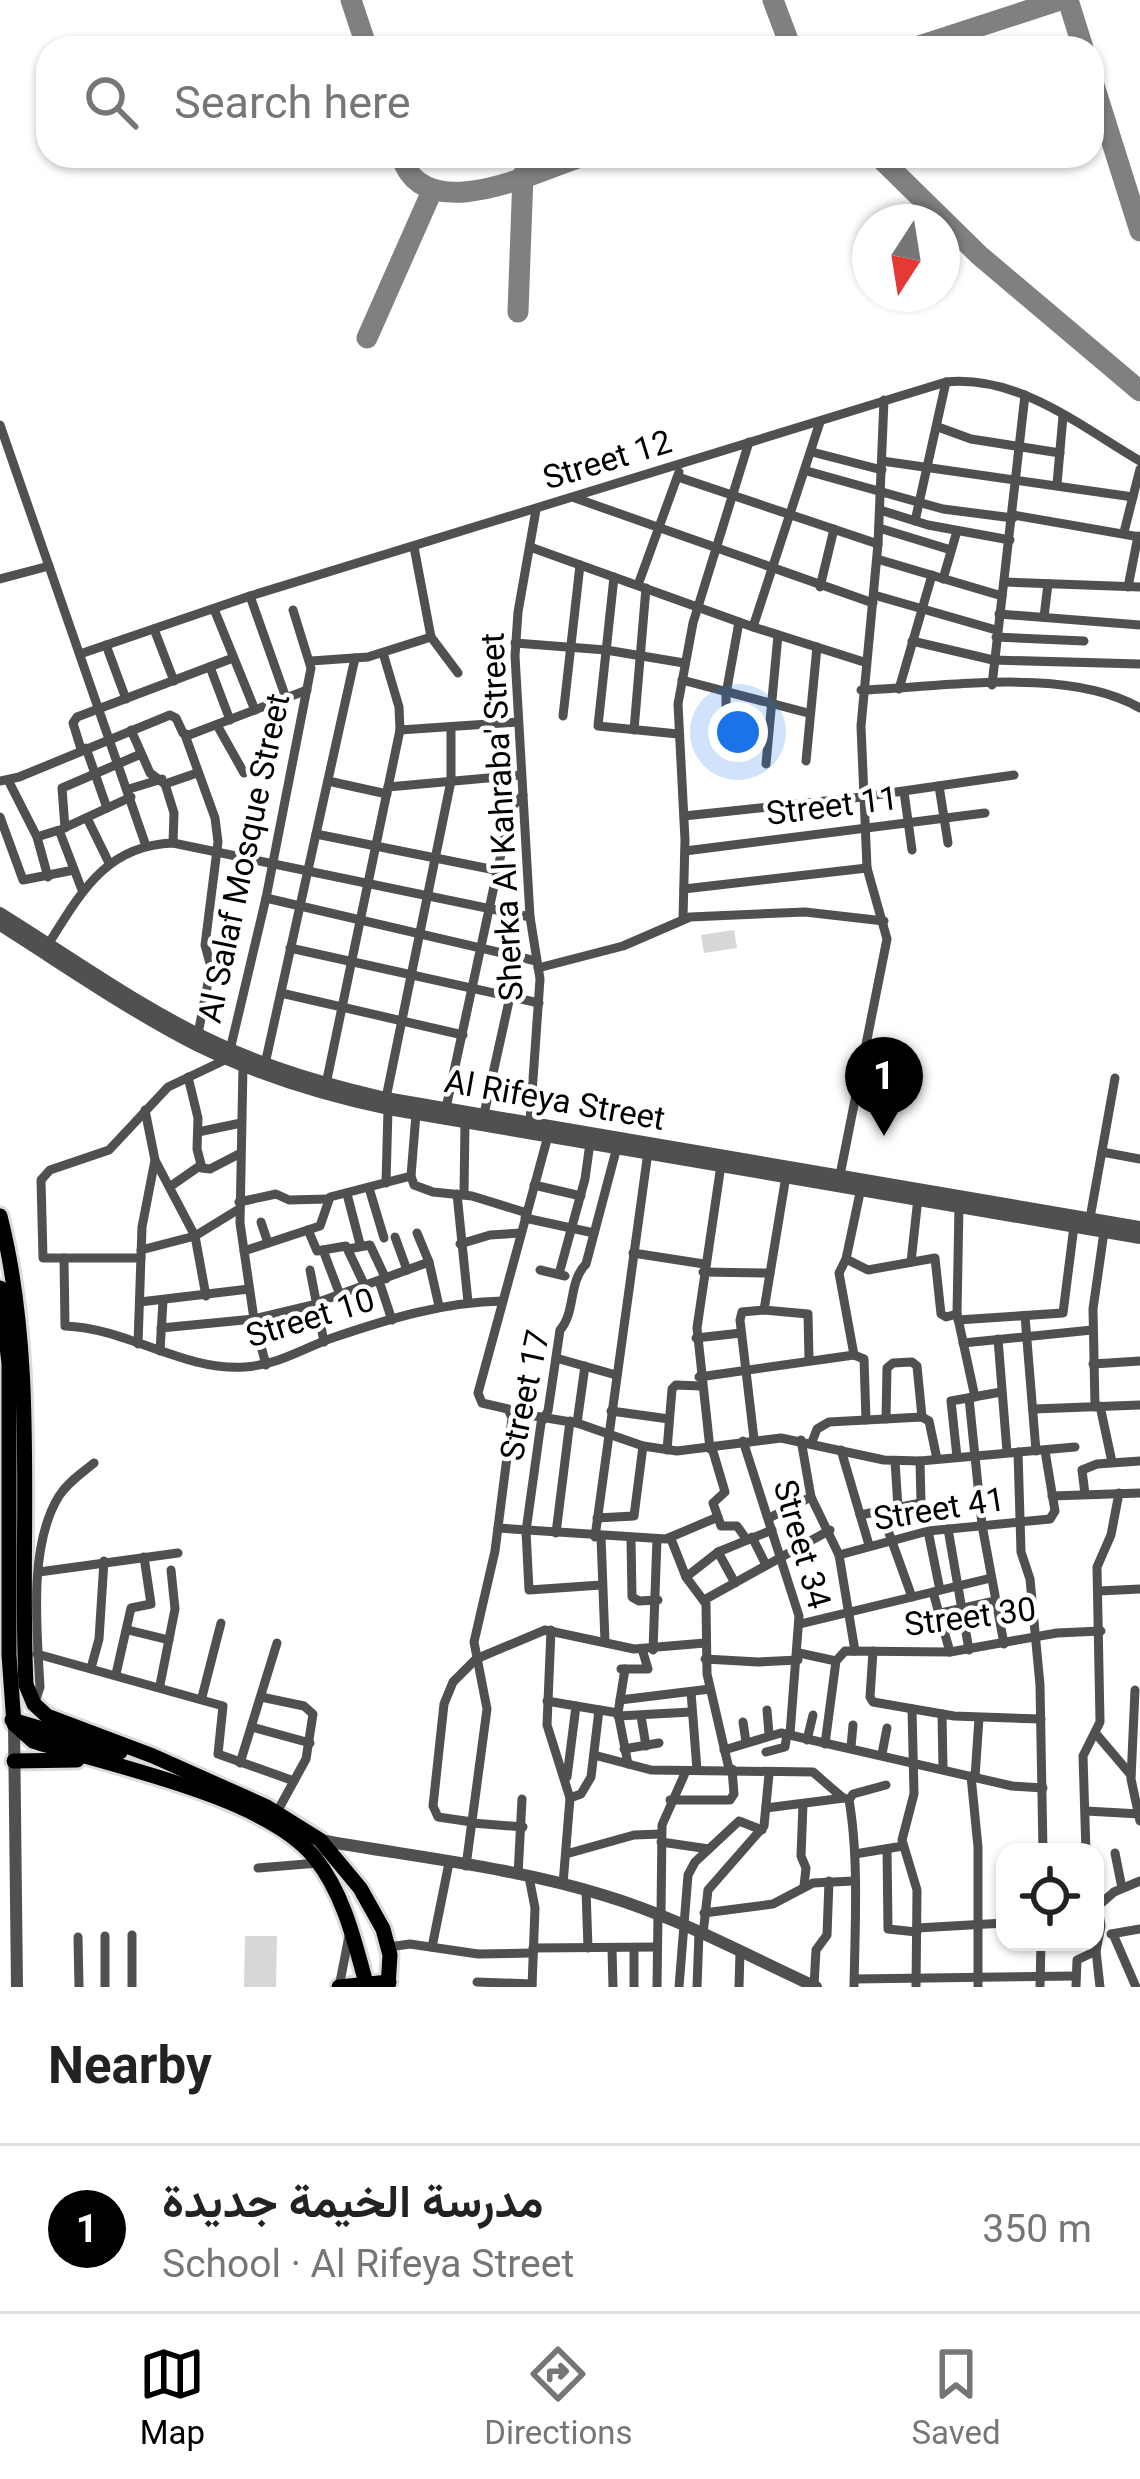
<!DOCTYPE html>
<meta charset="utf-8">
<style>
:root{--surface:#fff;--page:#f2f2f2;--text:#222;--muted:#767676;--line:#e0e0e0;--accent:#000}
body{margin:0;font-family:Roboto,Vazirmatn,sans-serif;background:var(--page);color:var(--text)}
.controls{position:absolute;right:36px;bottom:36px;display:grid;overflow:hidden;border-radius:24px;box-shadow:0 3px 9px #0004}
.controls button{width:108px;height:108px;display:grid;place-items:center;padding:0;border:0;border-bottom:3px solid var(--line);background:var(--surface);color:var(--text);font:60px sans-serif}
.compass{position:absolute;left:852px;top:204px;width:108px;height:108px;border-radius:50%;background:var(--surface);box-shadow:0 3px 9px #0004;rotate:192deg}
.you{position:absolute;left:738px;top:732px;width:42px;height:42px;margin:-30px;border:9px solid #fff;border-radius:50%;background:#1a73e8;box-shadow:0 0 0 18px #1a73e833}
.badge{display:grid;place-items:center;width:78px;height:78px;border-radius:50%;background:var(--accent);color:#fff;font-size:39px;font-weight:700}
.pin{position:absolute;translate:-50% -99px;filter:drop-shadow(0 3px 6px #0008)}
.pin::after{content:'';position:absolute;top:63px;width:42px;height:36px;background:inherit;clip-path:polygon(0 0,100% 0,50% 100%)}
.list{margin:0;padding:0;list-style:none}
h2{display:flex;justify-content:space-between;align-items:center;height:156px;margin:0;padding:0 48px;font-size:51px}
h2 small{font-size:39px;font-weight:400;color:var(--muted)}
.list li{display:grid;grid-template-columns:78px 1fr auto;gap:36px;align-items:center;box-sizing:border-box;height:168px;padding:0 48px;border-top:3px solid var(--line)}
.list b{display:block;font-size:45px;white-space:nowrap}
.list p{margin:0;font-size:39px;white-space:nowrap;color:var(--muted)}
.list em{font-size:39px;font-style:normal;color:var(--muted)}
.icon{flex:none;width:66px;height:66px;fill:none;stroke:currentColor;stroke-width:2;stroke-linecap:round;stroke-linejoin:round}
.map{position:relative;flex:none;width:1140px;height:1987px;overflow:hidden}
.search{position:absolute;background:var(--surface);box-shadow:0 3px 9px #0004;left:36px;right:36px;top:36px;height:132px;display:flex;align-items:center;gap:30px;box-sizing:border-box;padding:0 42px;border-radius:36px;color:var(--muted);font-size:45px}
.sheet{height:324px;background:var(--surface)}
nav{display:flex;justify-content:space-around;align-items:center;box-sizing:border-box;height:168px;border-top:3px solid var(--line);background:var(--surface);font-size:33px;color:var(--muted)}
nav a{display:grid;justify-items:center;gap:6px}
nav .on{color:var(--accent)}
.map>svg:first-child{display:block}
.green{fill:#d7d7d7}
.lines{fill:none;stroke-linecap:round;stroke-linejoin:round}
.taxiway{stroke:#808080;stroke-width:21}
.primary-casing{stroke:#dbdbdb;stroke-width:21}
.minor{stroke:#505050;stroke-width:9}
.tertiary{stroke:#505050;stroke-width:12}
.primary{stroke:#000;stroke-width:15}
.labels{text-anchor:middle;stroke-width:9;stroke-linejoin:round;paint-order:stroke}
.street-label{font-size:33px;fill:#000;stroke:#fff}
</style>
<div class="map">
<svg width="1140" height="1987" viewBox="0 0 1140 1987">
<rect width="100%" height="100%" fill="#fff"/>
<g class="green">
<polygon points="734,930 737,948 704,953 701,935"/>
<polygon points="245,1936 277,1936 276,1987 244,1987"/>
</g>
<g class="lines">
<g class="taxiway">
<polyline points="351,0 367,48"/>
<polyline points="773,0 791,48"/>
<polyline points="1068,0 1083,48"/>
<polyline points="913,48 1060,0"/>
<polyline points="1092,79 1140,231"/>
<path d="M401,156C424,229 535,172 583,156"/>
<polyline points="878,156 979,255 1140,391"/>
<polyline points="518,312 523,175"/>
<polyline points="367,338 432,191"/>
</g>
<defs>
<g id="primary">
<path d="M0,1216C38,1365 19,1532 26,1685L34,1704L47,1716L153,1756L267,1807L320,1840L360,1888L383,1929L390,1955L388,1987"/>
<path d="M0,1288L9,1363V1655L14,1724L33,1741C108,1765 266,1796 315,1858C344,1894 355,1943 367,1987"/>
<polyline points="12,1720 120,1752"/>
<polyline points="14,1761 77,1760"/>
<polyline points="339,1987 389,1982"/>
</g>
</defs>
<use href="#primary" class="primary-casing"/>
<g class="minor">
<polyline points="0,425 146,846"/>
<polyline points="938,427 971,439 1060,453"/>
<polyline points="812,452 882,470"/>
<polyline points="882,461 1133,497"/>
<polyline points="807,471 943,509 1013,518"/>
<polyline points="678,477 878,544"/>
<polyline points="1057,484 1063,416"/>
<polyline points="575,498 873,603"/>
<polyline points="880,510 928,525 1010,540"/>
<polyline points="1013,515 1140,537"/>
<polyline points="915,521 946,382"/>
<polyline points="879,528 951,550"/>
<polyline points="1124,532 1140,469"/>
<polyline points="414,547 431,637 458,673"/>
<polyline points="530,547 753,627 864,662"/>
<polyline points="877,559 1002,596"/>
<polyline points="614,577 598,726 678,734"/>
<polyline points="0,579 49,566"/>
<polyline points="943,579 957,531"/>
<polyline points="1004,582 1140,587"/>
<polyline points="638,585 679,472"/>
<polyline points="820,587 834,529"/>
<polyline points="1128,587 1138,536"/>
<polyline points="874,595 996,630"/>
<polyline points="250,596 286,698"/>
<polyline points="214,609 255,710"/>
<polyline points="999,614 1140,625"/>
<polyline points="1044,617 1048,584"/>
<polyline points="753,627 820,422"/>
<polyline points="154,629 174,681"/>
<polyline points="996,637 1084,641"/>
<polyline points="912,641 993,660 1140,664"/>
<polyline points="515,643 606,650 684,663"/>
<polyline points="106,645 126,699"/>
<path d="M80,654L250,596L946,382C1019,375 1080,426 1140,461"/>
<polyline points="311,661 368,657 431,637"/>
<polyline points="210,667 230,720"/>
<polyline points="682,680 808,713"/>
<polyline points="992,685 1025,395"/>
<polyline points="899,689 932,575"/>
<path d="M861,690C944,687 1068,666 1140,708"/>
<polyline points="563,716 580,565"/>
<polyline points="217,725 244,773"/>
<polyline points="131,730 150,773 165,784 174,813 173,843"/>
<polyline points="400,730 518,722"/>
<polyline points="634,730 646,588"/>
<polyline points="185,735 215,818 218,842 205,945 211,967 198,1034"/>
<polyline points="86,748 107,808"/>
<polyline points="81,749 73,723 77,717 233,658"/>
<polyline points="726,749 726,694 739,622"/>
<polyline points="806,761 817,647"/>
<polyline points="766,764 778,635"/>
<polyline points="8,780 37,837 48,877"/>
<polyline points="0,781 19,777 170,715 176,718 183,733 189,735 307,690"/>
<polyline points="328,781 387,794"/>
<polyline points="165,784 197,773"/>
<polyline points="939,786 948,843"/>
<polyline points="388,787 521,775"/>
<polyline points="129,789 162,779"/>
<polyline points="904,792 912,850"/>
<polyline points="684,816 862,797 1014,775"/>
<polyline points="0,817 23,880 74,870"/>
<polyline points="87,818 109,863"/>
<polyline points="64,828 131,797"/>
<polyline points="65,828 62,788 141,754"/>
<polyline points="316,834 500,871"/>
<polyline points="37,837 59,830 82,890"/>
<polyline points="685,851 985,813"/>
<polyline points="684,889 867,868"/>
<polyline points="266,898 536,961"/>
<polyline points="683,919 685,840 678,704 693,623 749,442"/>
<path d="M49,943C81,892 107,845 173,843L530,917"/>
<polyline points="290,948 539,1003"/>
<polyline points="538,968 623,946 690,917 805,912 884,921"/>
<polyline points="281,993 463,1035"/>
<polyline points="230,1050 266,898 311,668 293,610"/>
<polyline points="265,1064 355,658"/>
<polyline points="243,1065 240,1223 254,1319 266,1365"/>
<polyline points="188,1077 198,1118 197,1149 202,1168 210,1169 239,1154"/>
<polyline points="326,1084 400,730 399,707 383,653"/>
<polyline points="386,1098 451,781 451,727"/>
<polyline points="446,1108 511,808 523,795"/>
<polyline points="416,1114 411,1176 414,1185 433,1192 472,1196 527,1213"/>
<polyline points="484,1114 519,956"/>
<polyline points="530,1122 540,979 530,917 515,656 518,612 536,510"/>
<polyline points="198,1132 241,1123"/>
<polyline points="1102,1152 1140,1159"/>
<polyline points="156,1162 195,1236 206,1296"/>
<polyline points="840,1175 887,939 867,868 861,726 878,544 884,400"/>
<polyline points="386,1183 388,1109"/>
<polyline points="534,1185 581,1196"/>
<polyline points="171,1186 201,1165"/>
<polyline points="369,1188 384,1238"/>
<polyline points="861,1188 846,1259 839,1273 854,1355 864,1359 866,1420"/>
<polyline points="347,1194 360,1244"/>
<polyline points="457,1194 468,1302"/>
<polyline points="464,1194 465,1122"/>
<polyline points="239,1202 276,1194 289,1200 328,1199"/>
<polyline points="959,1205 957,1314 975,1397"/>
<polyline points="525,1218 594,1233"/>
<polyline points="1090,1218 1115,1078"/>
<polyline points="261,1222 268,1243"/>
<polyline points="308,1230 317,1251 346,1246 365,1286"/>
<polyline points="417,1233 429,1262 439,1306"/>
<polyline points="395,1237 407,1270"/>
<polyline points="460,1244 490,1235 521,1233"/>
<polyline points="348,1249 370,1245 386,1279"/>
<polyline points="141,1250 195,1236 239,1209"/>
<polyline points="323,1250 340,1295"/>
<polyline points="244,1251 320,1226 330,1197 411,1176"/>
<polyline points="633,1253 704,1264"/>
<path d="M64,1258L65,1326C127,1328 182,1371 245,1367C278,1365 302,1349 332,1338C388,1319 443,1302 503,1301"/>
<polyline points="141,1258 43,1258 41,1180 50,1170 109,1150 168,1087 227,1059"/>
<polyline points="846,1259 868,1270 935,1258 941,1314 946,1317 957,1314"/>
<polyline points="911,1262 918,1198"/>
<polyline points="310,1270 324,1342"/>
<polyline points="540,1270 565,1276"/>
<polyline points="703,1272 770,1273"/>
<polyline points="559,1274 585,1179 590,1143"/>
<polyline points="379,1281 392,1320"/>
<polyline points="140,1302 249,1289"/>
<polyline points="316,1303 429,1262"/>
<polyline points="764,1310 786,1176"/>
<polyline points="1025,1316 1036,1451"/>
<polyline points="958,1320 1063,1313 1074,1226"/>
<polyline points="161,1328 254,1319 316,1304"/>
<polyline points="696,1338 741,1333"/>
<polyline points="998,1339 1007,1452"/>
<polyline points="963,1343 1092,1330"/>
<polyline points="138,1344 142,1227 155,1160 145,1110"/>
<polyline points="160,1351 163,1301"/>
<polyline points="556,1358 616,1375"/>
<polyline points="1093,1364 1140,1361"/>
<polyline points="699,1377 854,1355"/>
<polyline points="969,1398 982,1525 1004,1644"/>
<polyline points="1100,1406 1112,1462"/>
<polyline points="1095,1407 1093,1309 1104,1232"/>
<polyline points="1034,1409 1140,1405"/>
<polyline points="611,1411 669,1419"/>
<polyline points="510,1412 577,1423 643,1446 677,1451 781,1438 884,1460 920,1461 1075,1447"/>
<polyline points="886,1419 887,1368 893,1363 912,1362 917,1366 922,1417"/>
<polyline points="577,1423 585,1366"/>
<polyline points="754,1439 740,1320 742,1312 764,1310 808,1314 809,1360"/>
<polyline points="801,1440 811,1497 839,1555 855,1651"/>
<polyline points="743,1441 799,1616 790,1734"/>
<polyline points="812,1442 817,1429 829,1422 922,1417 929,1421 937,1459"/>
<polyline points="712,1448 725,1492 713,1503 721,1526 737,1526 747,1540"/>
<polyline points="710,1449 697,1328 721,1165"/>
<polyline points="667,1450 672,1389 676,1385 701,1386"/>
<polyline points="841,1450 869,1545"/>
<polyline points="1018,1452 1021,1552 1030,1579 1040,1685 1043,1852"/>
<polyline points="957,1457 951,1401 1001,1392"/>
<polyline points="895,1461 898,1508"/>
<polyline points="1085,1494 1082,1470 1097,1464 1140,1461"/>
<polyline points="1052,1496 1140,1493"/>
<polyline points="881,1511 912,1597"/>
<polyline points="860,1515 921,1503 920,1461"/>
<polyline points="597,1518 634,1516 643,1446"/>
<polyline points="769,1518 811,1497"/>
<polyline points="498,1528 666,1539 718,1517"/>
<polyline points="948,1529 969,1650"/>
<polyline points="928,1531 940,1590"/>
<polyline points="556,1533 570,1421"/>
<polyline points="595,1537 648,1152"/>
<polyline points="601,1537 605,1642"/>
<polyline points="752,1537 766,1565"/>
<polyline points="631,1538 632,1597 639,1601 658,1600"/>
<polyline points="671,1539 686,1577 706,1604 707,1674 729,1769"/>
<polyline points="718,1552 735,1583"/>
<polyline points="839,1555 928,1531 1050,1519 1055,1511 1045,1451"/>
<polyline points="39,1572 178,1553"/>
<polyline points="686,1577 718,1552 772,1530"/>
<path d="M601,1585L529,1590L526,1531L541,1423L548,1411L560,1330C576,1312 568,1282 586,1264L617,1147"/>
<polyline points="1099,1591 1140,1589"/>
<polyline points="933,1592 950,1652"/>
<polyline points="704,1600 830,1530"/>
<polyline points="914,1619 995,1601"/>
<polyline points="800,1624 991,1578"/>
<polyline points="128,1630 169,1640"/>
<polyline points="551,1630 547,1725 570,1798 563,1884"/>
<polyline points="653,1650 657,1539"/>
<polyline points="873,1651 870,1697 873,1702 954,1716 1041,1719"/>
<polyline points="799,1653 836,1661"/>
<polyline points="37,1654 223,1706 218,1754 294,1781"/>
<polyline points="705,1659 758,1662 798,1660"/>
<polyline points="91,1668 99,1639 104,1561"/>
<polyline points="621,1669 648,1669 642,1649"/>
<polyline points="625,1669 618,1713 628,1764"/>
<polyline points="116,1674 131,1608 151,1604 144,1557"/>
<polyline points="160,1685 175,1609 171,1570"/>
<polyline points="1135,1690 1131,1779 1140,1821"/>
<polyline points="691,1692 697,1770"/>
<polyline points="202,1697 221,1623"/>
<polyline points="261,1697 304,1706 313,1714 306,1759 277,1812"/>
<polyline points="620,1700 710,1689"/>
<polyline points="547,1701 576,1706 567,1777"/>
<path d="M35,1702L40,1687C37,1630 28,1546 59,1496C68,1482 82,1473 94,1463"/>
<polyline points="576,1706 618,1713"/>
<polyline points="912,1709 914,1794 902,1840 917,1890 916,1987"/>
<polyline points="767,1710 769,1734"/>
<polyline points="942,1714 943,1769"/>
<polyline points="618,1716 691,1712"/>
<polyline points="641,1716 646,1746"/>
<polyline points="743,1722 746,1742"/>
<polyline points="252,1727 310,1743"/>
<polyline points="1097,1735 1131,1775"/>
<polyline points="807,1740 813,1715"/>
<polyline points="825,1744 836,1661 845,1651 950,1652 1057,1633 1101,1631"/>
<polyline points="851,1747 853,1725"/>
<polyline points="624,1749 659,1743"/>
<polyline points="724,1750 781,1733 1012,1786 1043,1788"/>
<polyline points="766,1752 785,1747 787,1734"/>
<polyline points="882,1754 887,1728"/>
<polyline points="594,1755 651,1770 813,1772 843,1798"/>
<polyline points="240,1763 277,1643"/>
<polyline points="971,1776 978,1847 978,1987"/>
<polyline points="975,1777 979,1718"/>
<polyline points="570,1798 581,1794 591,1777 599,1710"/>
<polyline points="670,1800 730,1800 734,1794 732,1769"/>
<polyline points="803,1804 801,1856 806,1868 804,1886"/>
<polyline points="766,1808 844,1798"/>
<polyline points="1086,1811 1140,1814"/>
<polyline points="472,1822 438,1817 433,1806 444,1704 453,1682 476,1659 545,1630 634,1649 705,1643"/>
<polyline points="472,1823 523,1827"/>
<polyline points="661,1842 709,1849"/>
<polyline points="887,1849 888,1929 917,1932"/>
<polyline points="1086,1852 1083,1756 1100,1722 1097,1567 1111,1535 1119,1493"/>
<polyline points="1115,1853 1122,1888"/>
<polyline points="566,1854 634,1835 661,1834"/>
<polyline points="855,1854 903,1846"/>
<polyline points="466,1866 487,1709 474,1642 495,1551 512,1418 508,1409 482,1403 478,1393 548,1136"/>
<polyline points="258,1868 318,1863"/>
<polyline points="518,1875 522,1799"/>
<polyline points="529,1877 535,1908 532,1987"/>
<polyline points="586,1890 588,1948"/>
<polyline points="1099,1905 1114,1892 1140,1881"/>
<polyline points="704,1913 773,1904 813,1883 853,1881"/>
<polyline points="661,1915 662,1825 686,1771"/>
<polyline points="917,1928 1005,1923"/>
<polyline points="703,1934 708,1890 764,1826 769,1774"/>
<polyline points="1111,1934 1140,1929"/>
<polyline points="1113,1934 1136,1987"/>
<polyline points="78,1937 79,1987"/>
<polyline points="389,1947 410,1944 478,1954 533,1953"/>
<polyline points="432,1947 449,1863"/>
<polyline points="533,1948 657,1947"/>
<polyline points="612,1948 613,1987"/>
<polyline points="1096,1951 1100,1987"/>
<polyline points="855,1979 1076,1976"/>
<polyline points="477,1982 532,1984"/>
<polyline points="814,1986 816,1950 827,1935 829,1881"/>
<polyline points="105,1987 105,1936"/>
<polyline points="132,1987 132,1935"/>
<polyline points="339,1987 349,1936"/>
<polyline points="634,1987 634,1948"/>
<polyline points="657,1987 658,1914"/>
<polyline points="679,1987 688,1875 695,1862 739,1821 762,1830"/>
<polyline points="697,1987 699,1933"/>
<polyline points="739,1987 740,1952"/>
<path d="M854,1987C855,1928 859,1857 849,1800L853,1794L886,1785"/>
<polyline points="1040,1987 1041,1942"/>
<polyline points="1076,1987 1077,1960 1096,1951 1101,1926 1095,1891"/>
</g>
<g class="tertiary">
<path d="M0,913C71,957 141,1008 217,1043C271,1069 328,1085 386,1098L1140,1227"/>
<path d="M0,925C65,966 128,1010 196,1045C257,1075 322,1095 388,1109L1140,1238"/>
<polyline points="14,1724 17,1987"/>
<path d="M320,1840C414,1857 512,1867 603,1895C677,1917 746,1955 816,1987"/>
</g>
<use href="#primary" class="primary"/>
</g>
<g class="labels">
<g class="street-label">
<text transform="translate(607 459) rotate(-17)" y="12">Street 12</text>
<text transform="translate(832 805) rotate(-7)" y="12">Street 11</text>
<text transform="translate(501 817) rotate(-93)" y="12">Sherka Al Kahraba' Street</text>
<text transform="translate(243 858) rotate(-78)" y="12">Al Salaf Mosque Street</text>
<text transform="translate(555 1099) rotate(10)" y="12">Al Rifeya Street</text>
<text transform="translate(310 1317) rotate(-17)" y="12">Street 10</text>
<text transform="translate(524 1395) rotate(-78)" y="12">Street 17</text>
<text transform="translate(939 1508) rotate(-9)" y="12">Street 41</text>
<text transform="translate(803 1544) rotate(74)" y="12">Street 34</text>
<text transform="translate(970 1616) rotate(-7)" y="12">Street 30</text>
</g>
</g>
</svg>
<div class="controls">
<button><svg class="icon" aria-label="locate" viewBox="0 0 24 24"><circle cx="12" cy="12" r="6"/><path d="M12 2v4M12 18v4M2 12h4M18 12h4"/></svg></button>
</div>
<svg class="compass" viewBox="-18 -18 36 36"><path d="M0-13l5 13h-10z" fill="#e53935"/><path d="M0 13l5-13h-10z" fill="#767676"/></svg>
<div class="you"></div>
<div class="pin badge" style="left:884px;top:1136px">1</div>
<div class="search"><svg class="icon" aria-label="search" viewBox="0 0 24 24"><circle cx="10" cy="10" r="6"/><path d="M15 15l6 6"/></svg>Search here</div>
</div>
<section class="sheet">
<h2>Nearby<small></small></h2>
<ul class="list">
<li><span class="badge">1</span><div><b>مدرسة الخيمة جديدة</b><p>School · Al Rifeya Street</p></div><em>350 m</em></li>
</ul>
</section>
<nav>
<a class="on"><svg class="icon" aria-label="map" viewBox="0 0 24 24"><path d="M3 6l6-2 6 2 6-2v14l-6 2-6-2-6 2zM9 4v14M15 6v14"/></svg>Map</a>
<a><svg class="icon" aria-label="directions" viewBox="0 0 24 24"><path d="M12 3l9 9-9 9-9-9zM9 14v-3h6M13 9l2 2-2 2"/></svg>Directions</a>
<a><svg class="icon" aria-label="saved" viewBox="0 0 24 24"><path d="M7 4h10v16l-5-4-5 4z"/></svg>Saved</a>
</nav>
